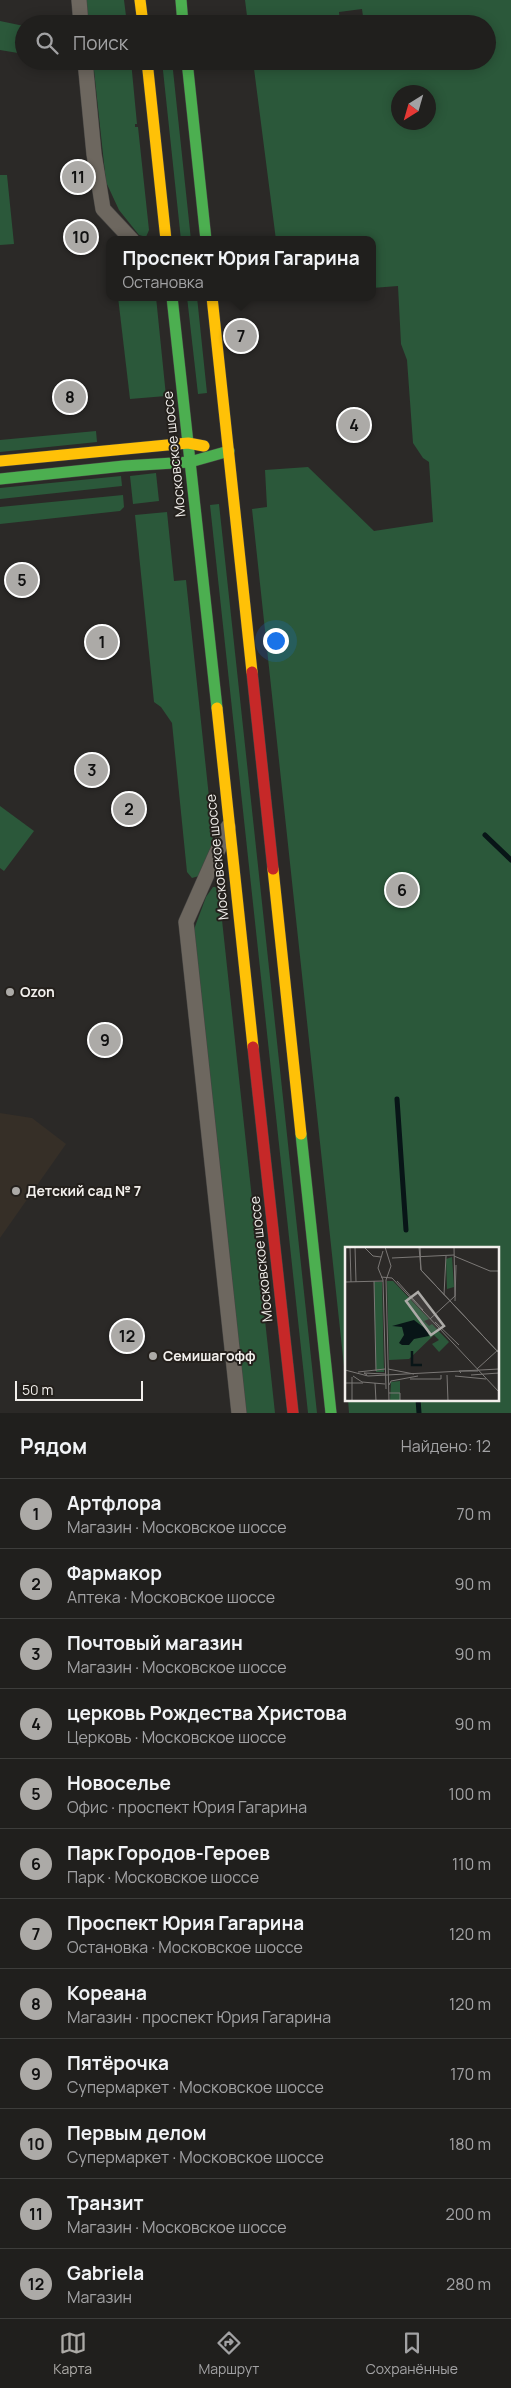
<!DOCTYPE html>
<html lang="ru">
<meta charset="utf-8">
<style>
:root{--surface:#201f1d;--page:#282726;--text:#f1f3f6;--muted:#a2a2a4;--line:#3d3d3b;--accent:#acaaa7}
body{margin:0;font-family:Manrope,sans-serif;background:var(--page);color:var(--text)}
.compass{position:absolute;left:391px;top:85px;width:45px;height:45px;border-radius:50%;background:var(--surface);box-shadow:0 2px 12px #0003;rotate:217deg}
.scale{position:absolute;left:15px;bottom:12px;width:128px;box-sizing:border-box;padding-left:5px;border:2px solid #f2efec;border-top:0;font-size:14px;line-height:18px;white-space:nowrap;color:#f2efec;-webkit-text-stroke:4px #24201c;paint-order:stroke}
.you{position:absolute;left:275px;top:640px;width:18px;height:18px;margin:-12px;border:4px solid #fff;border-radius:50%;background:#1a73e8;box-shadow:0 0 0 8px #1a73e833}
.badge{display:grid;place-items:center;width:32px;height:32px;border-radius:50%;background:var(--accent);color:#111;font-size:16px;font-weight:700}
.pin{position:absolute;translate:-50% -50%;border:2px solid #fff;box-shadow:0 1px 5px #0006}
.popup{position:absolute;left:106px;top:236px;width:270px;height:65px;box-sizing:border-box;display:grid;place-content:center;border-radius:10px;background:var(--surface);filter:drop-shadow(0 1px 4px #0005);font-size:16px;white-space:nowrap;color:var(--muted)}
.popup b{font-size:19px;color:var(--text)}
.popup::after{content:'';position:absolute;left:50%;top:100%;margin-left:-10px;border:10px solid transparent;border-top-color:var(--surface)}
.list{margin:0;padding:0;list-style:none}
h2{display:flex;justify-content:space-between;align-items:center;height:65px;margin:0;padding:0 20px;font-size:21px}
h2 small{font-size:16px;font-weight:400;color:var(--muted)}
.list li{display:grid;grid-template-columns:32px 1fr auto;gap:15px;align-items:center;box-sizing:border-box;height:70px;padding:0 20px;border-top:1px solid var(--line)}
.list b{display:block;font-size:19px;white-space:nowrap}
.list p{margin:0;font-size:16px;white-space:nowrap;color:var(--muted)}
.list em{font-size:16px;font-style:normal;color:var(--muted)}
.icon{flex:none;width:28px;height:28px;fill:none;stroke:currentColor;stroke-width:2;stroke-linecap:round;stroke-linejoin:round}
.map{position:relative;flex:none;width:511px;height:1413px;overflow:hidden}
.search{position:absolute;background:var(--surface);box-shadow:0 2px 12px #0003;left:15px;right:15px;top:15px;height:55px;display:flex;align-items:center;gap:12px;box-sizing:border-box;padding:0 18px;border-radius:28px;color:var(--muted);font-size:19px}
.sheet{height:905px;background:var(--surface)}
nav{display:flex;justify-content:space-around;align-items:center;box-sizing:border-box;height:70px;border-top:1px solid var(--line);background:var(--surface);font-size:14px;color:var(--muted)}
nav a{display:grid;justify-items:center;gap:2px}
nav .on{color:var(--accent)}
.map>svg:first-child{display:block}
.built{fill:#362f27}
.green{fill:#2b583a;fill-rule:evenodd}
.lines{fill:none;stroke-linecap:round;stroke-linejoin:round}
.stream{stroke:#081517;stroke-width:5}
.street-casing{stroke:#464543;stroke-width:16}
.fast-casing{stroke:#464543;stroke-width:12}
.slow-casing{stroke:#464543;stroke-width:12}
.jam-casing{stroke:#464543;stroke-width:12}
.street{stroke:#6d675f;stroke-width:15}
.fast{stroke:#4caf50;stroke-width:11}
.slow{stroke:#ffc107;stroke-width:11}
.jam{stroke:#c62828;stroke-width:11}
.poi-dot{fill:#acaaa7;stroke:#24201c;stroke-width:2}
.labels{text-anchor:middle;stroke-width:4;stroke-linejoin:round;paint-order:stroke}
.street-label{font-size:14px;fill:#f2efec;stroke:#24201c}
.poi-label{font-size:14px;font-weight:bold;fill:#f2efec;stroke:#24201c;text-anchor:start}
.inset-river{fill:none;stroke:#081517;stroke-width:2.5}
.inset-road{fill:none;stroke:#7b7876;stroke-width:1}
.view{fill:#acaaa7;fill-opacity:0.15;stroke:#acaaa7;stroke-width:2.5}
.inset-edge{fill:none;stroke:#f2efec;stroke-width:2.5}
</style>
<div class="map">
<svg width="511" height="1413" viewBox="0 0 511 1413">
<rect width="100%" height="100%" fill="#2b2927"/>
<polygon class="built" points="0,1113 32,1118 66,1144 0,1238"/>
<g class="green">
<polygon points="86,0 124,0 127,24 89,24"/>
<path d="M245,0H511V1413H349L348,1399H497V1248H346V1385L252,509L267,507L265,470L308,467L374,531L433,522L429,462L423,458L413,443L407,360L401,344L398,286L372,288V240H276L253,61H487V24H364L362,9L339,12L340,24H248ZM398,92H428V122H398Z"/>
<polygon points="0,21 24,26 24,54 0,50"/>
<polygon points="93,61 131,61 137,124 135,124 135,127 138,127 149,230 146,237 139,235 119,210 106,182"/>
<polygon points="162,61 172,61 191,240 181,240"/>
<polygon points="0,175 7,175 14,244 0,245"/>
<polygon points="118,297 156,297 166,396 130,399"/>
<polygon points="187,297 197,297 207,393 198,394"/>
<polygon points="96,431 97,442 0,452 0,440"/>
<polygon points="156,473 159,501 133,504 130,476"/>
<polygon points="121,476 122,486 0,499 0,488"/>
<polygon points="123,495 124,507 120,511 0,524 0,507"/>
<polygon points="219,504 317,1413 308,1413 210,505"/>
<polygon points="167,512 174,581 186,580 213,835 212,844 201,871 199,876 192,878 187,872 172,723 161,707 154,702 135,515"/>
<polygon points="0,806 34,831 4,871 0,868"/>
<polygon points="213,887 216,887 219,892 275,1413 245,1413 193,932 206,897"/>
</g>
<g class="lines">
<g class="stream">
<polyline points="485,835 511,860"/>
<polyline points="397,1099 406,1230"/>
<polyline points="418,1399 419,1413"/>
</g>
<defs>
<g id="street">
<polyline points="79,0 81,24"/>
<polyline points="85,61 94,154 103,209 132,240"/>
<polyline points="228,827 186,922 239,1413"/>
</g>
<g id="fast">
<polyline points="181,0 183,24"/>
<polyline points="187,61 206,240"/>
<polyline points="172,297 217,708"/>
<polyline points="0,479 124,466 190,462 229,451"/>
<polyline points="301,1134 331,1413"/>
</g>
<g id="slow">
<polyline points="140,0 143,24"/>
<polyline points="147,61 166,240"/>
<polyline points="212,297 252,672"/>
<polyline points="0,461 188,443 204,446"/>
<polyline points="217,708 253,1047"/>
<polyline points="273,869 301,1134"/>
</g>
<g id="jam">
<polyline points="252,672 273,869"/>
<polyline points="253,1047 293,1413"/>
</g>
</defs>
<use href="#street" class="street-casing"/>
<use href="#fast" class="fast-casing"/>
<use href="#slow" class="slow-casing"/>
<use href="#jam" class="jam-casing"/>
<use href="#street" class="street"/>
<use href="#fast" class="fast"/>
<use href="#slow" class="slow"/>
<use href="#jam" class="jam"/>
</g>
<g class="poi-dot">
<circle cx="10" cy="992" r="5"/>
<circle cx="16" cy="1191" r="5"/>
<circle cx="153" cy="1356" r="5"/>
</g>
<g class="labels">
<g class="street-label">
<text transform="translate(174 454) rotate(-96)" y="5">Московское шоссе</text>
<text transform="translate(217 857) rotate(-96)" y="5">Московское шоссе</text>
<text transform="translate(261 1259) rotate(-96)" y="5">Московское шоссе</text>
</g>
<g class="poi-label">
<text x="20" y="997">Ozon</text>
<text x="26" y="1196">Детский сад № 7</text>
<text x="163" y="1361">Семишагофф</text>
</g>
</g>
<g transform="translate(345 1247)">
<rect width="154" height="154" fill="#2b2927"/>
<path d="M107,10L109,40L102,42L101,12ZM42,34H48L84,72L79,74L84,79L87,77L104,95L94,105L87,97L94,93L89,88L64,112L44,113ZM29,35H37L39,125H31ZM55,134V154H45L46,135Z" fill="#2b583a"/>
<path d="M69,73L82,83L84,89L69,92L64,98H57L54,96L59,88L57,80L47,79Z" fill="#081517"/>
<path class="inset-river" d="M67,104V118H77"/>
<path class="inset-road" d="M5,0L6,35M10,0L11,35M19,0L28,9L36,10M40,0L46,19L41,33L44,154M74,0L76,23L154,106M75,0L76,23L154,106M38,4L33,21L38,33L41,142M109,9L145,24H154M47,11L109,8M36,30L47,31L154,145M29,34L31,124M52,34L78,63M0,35L38,34M99,48L101,9M110,54L111,18M85,72L110,49L109,0M90,75L114,98M43,122L69,127M132,122L154,102M0,123L23,129L154,122M13,125L40,122M116,126L114,124H133M22,128L19,126L40,127M102,128L103,154M126,128L154,126M8,129L17,135L40,137M110,129L141,132M7,130V154M65,132H96V128M0,136H18M30,136L31,154M44,138L46,134L73,129M44,146H55V154"/>
<path class="view" d="M73,45L99,79L86,88L61,54Z"/>
<rect width="154" height="154" class="inset-edge"/>
</g>
</svg>
<svg class="compass" viewBox="-18 -18 36 36"><path d="M0-13l5 13h-10z" fill="#e53935"/><path d="M0 13l5-13h-10z" fill="#a2a2a4"/></svg>
<div class="scale">50 m</div>
<div class="you"></div>
<div class="pin badge" style="left:102px;top:642px">1</div>
<div class="pin badge" style="left:129px;top:809px">2</div>
<div class="pin badge" style="left:92px;top:770px">3</div>
<div class="pin badge" style="left:354px;top:425px">4</div>
<div class="pin badge" style="left:22px;top:580px">5</div>
<div class="pin badge" style="left:402px;top:890px">6</div>
<div class="pin badge" style="left:241px;top:336px">7</div>
<div class="popup"><b>Проспект Юрия Гагарина</b>Остановка</div>
<div class="pin badge" style="left:70px;top:397px">8</div>
<div class="pin badge" style="left:105px;top:1040px">9</div>
<div class="pin badge" style="left:81px;top:237px">10</div>
<div class="pin badge" style="left:78px;top:177px">11</div>
<div class="pin badge" style="left:127px;top:1336px">12</div>
<div class="search"><svg class="icon" aria-label="search" viewBox="0 0 24 24"><circle cx="10" cy="10" r="6"/><path d="M15 15l6 6"/></svg>Поиск</div>
</div>
<section class="sheet">
<h2>Рядом<small>Найдено: 12</small></h2>
<ul class="list">
<li><span class="badge">1</span><div><b>Артфлора</b><p>Магазин · Московское шоссе</p></div><em>70 m</em></li>
<li><span class="badge">2</span><div><b>Фармакор</b><p>Аптека · Московское шоссе</p></div><em>90 m</em></li>
<li><span class="badge">3</span><div><b>Почтовый магазин</b><p>Магазин · Московское шоссе</p></div><em>90 m</em></li>
<li><span class="badge">4</span><div><b>церковь Рождества Христова</b><p>Церковь · Московское шоссе</p></div><em>90 m</em></li>
<li><span class="badge">5</span><div><b>Новоселье</b><p>Офис · проспект Юрия Гагарина</p></div><em>100 m</em></li>
<li><span class="badge">6</span><div><b>Парк Городов-Героев</b><p>Парк · Московское шоссе</p></div><em>110 m</em></li>
<li><span class="badge">7</span><div><b>Проспект Юрия Гагарина</b><p>Остановка · Московское шоссе</p></div><em>120 m</em></li>
<li><span class="badge">8</span><div><b>Кореана</b><p>Магазин · проспект Юрия Гагарина</p></div><em>120 m</em></li>
<li><span class="badge">9</span><div><b>Пятёрочка</b><p>Супермаркет · Московское шоссе</p></div><em>170 m</em></li>
<li><span class="badge">10</span><div><b>Первым делом</b><p>Супермаркет · Московское шоссе</p></div><em>180 m</em></li>
<li><span class="badge">11</span><div><b>Транзит</b><p>Магазин · Московское шоссе</p></div><em>200 m</em></li>
<li><span class="badge">12</span><div><b>Gabriela</b><p>Магазин</p></div><em>280 m</em></li>
</ul>
</section>
<nav>
<a class="on"><svg class="icon" aria-label="map" viewBox="0 0 24 24"><path d="M3 6l6-2 6 2 6-2v14l-6 2-6-2-6 2zM9 4v14M15 6v14"/></svg>Карта</a>
<a><svg class="icon" aria-label="directions" viewBox="0 0 24 24"><path d="M12 3l9 9-9 9-9-9zM9 14v-3h6M13 9l2 2-2 2"/></svg>Маршрут</a>
<a><svg class="icon" aria-label="saved" viewBox="0 0 24 24"><path d="M7 4h10v16l-5-4-5 4z"/></svg>Сохранённые</a>
</nav>
